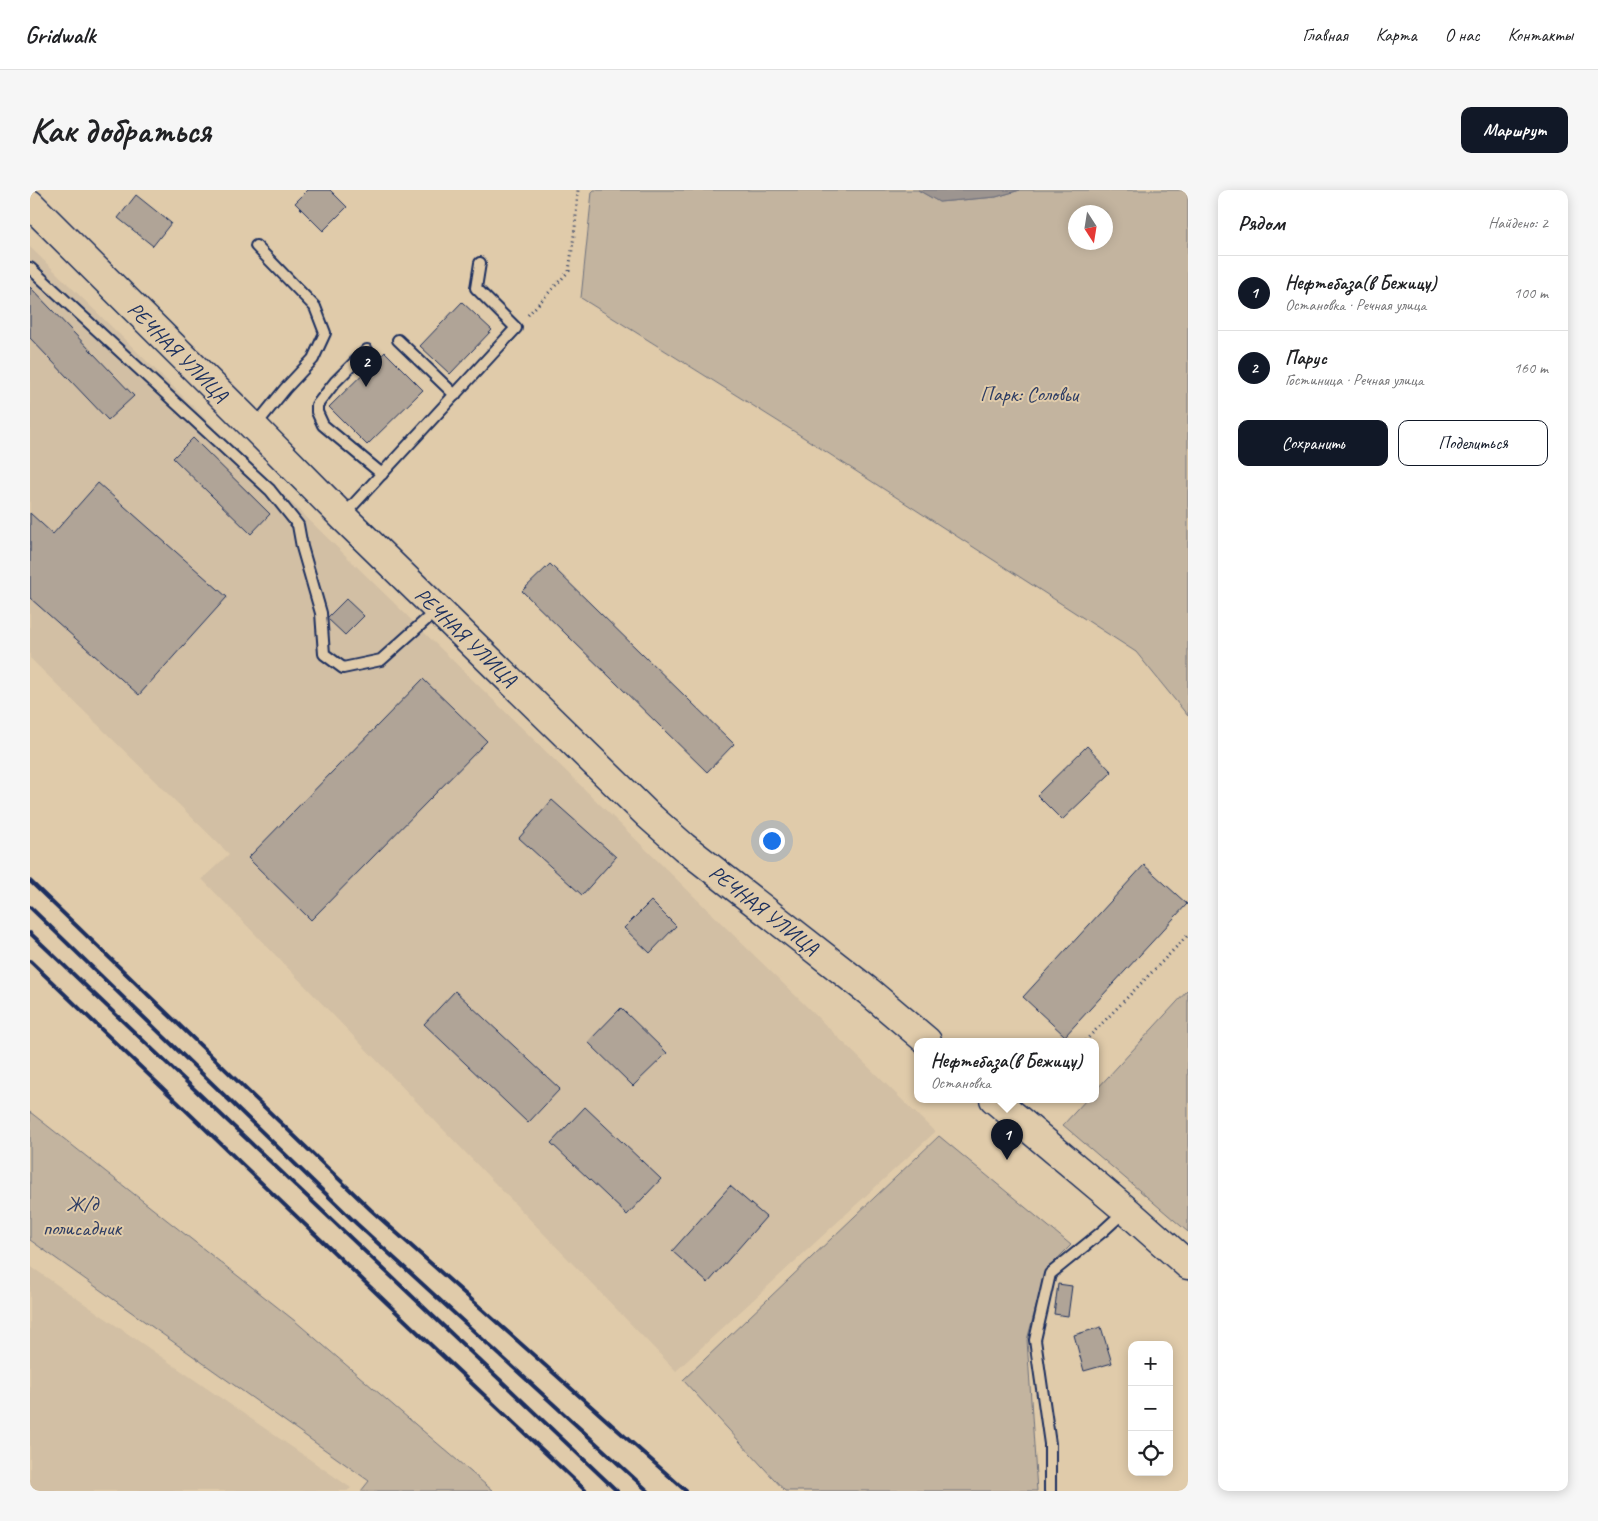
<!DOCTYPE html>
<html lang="ru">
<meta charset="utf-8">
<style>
:root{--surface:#fff;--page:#f6f6f6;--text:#202124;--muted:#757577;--line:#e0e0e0;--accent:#111827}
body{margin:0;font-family:Caveat,sans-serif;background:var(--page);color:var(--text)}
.controls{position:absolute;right:15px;bottom:15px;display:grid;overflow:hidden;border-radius:10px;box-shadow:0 2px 12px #0003}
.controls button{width:45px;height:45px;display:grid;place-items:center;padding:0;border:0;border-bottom:1px solid var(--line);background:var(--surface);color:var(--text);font:25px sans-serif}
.compass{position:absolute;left:1038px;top:15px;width:45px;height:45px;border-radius:50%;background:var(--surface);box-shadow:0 2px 12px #0003;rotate:168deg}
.you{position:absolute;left:741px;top:650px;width:18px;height:18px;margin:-12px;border:4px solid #fff;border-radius:50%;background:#1a73e8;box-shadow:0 0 0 8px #1a73e833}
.badge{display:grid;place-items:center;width:32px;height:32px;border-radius:50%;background:var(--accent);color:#fff;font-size:16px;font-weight:700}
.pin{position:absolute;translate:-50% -41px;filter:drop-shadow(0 1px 2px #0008)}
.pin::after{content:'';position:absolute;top:26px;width:18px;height:15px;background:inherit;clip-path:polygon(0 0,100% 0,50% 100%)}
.popup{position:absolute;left:884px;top:848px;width:185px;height:65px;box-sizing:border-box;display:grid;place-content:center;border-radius:10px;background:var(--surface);filter:drop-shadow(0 1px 4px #0005);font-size:16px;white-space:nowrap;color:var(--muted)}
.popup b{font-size:19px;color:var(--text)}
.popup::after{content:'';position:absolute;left:50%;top:100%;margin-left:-10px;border:10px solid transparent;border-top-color:var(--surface)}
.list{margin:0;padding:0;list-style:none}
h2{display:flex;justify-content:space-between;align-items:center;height:65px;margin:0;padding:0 20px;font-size:21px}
h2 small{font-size:16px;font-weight:400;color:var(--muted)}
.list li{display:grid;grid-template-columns:32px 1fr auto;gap:15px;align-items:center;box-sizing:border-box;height:75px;padding:0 20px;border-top:1px solid var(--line)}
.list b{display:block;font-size:19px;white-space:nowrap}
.list p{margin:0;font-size:16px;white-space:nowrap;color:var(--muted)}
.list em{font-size:16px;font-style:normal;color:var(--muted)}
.actions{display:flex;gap:10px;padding:15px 20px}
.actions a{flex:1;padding:11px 0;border:1px solid var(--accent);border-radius:10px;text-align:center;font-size:18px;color:var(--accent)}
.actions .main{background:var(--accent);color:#fff}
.icon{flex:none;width:28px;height:28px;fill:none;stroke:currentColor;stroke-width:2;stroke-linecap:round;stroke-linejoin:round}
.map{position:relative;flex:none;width:1158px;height:1301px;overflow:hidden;border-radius:10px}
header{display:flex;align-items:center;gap:30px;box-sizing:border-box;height:70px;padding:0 25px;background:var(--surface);border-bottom:1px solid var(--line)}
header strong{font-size:24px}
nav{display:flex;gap:28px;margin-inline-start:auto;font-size:18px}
.intro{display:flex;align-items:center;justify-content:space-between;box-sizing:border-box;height:120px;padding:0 30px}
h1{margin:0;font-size:35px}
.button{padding:12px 22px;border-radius:10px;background:var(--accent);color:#fff;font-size:18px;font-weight:700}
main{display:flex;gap:30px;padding:0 30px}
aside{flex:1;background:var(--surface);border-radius:10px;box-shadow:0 2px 12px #0003}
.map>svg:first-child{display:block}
.built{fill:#d2bfa4}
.green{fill:#c3b49f;stroke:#6f727e;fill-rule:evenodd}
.water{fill:#9d9590;stroke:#696c7c}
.building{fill:#b0a497;stroke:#1b2f5e}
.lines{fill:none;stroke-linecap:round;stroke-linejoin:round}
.lane-casing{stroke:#1b2f5e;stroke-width:14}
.primary-casing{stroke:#1b2f5e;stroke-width:31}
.path{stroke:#1b2f5e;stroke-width:3;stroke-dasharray:1 4;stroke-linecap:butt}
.lane{stroke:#e0cbaa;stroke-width:10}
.primary{stroke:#e0cbaa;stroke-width:28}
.rail{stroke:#1b2f5e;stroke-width:4}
.labels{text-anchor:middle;stroke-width:4;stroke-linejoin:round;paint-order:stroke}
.street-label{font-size:21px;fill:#1b2f5e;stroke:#e0cbaa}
.park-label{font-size:21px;fill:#2c3c64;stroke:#e0cbaa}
</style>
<header>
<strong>Gridwalk</strong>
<nav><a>Главная</a><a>Карта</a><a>О нас</a><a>Контакты</a></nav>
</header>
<div class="intro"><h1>Как добраться</h1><a class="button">Маршрут</a></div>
<main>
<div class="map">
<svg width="1158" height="1301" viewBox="0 0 1158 1301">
<rect width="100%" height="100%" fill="#e0cbaa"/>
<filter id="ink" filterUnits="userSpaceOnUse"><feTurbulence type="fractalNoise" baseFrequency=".02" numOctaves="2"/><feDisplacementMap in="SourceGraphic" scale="10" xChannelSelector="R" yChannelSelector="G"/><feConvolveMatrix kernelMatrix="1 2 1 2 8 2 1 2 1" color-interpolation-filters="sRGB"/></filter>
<g filter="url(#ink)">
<g class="built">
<polygon points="0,57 905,942 646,1181 172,689 199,664 0,468"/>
<polygon points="0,1076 321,1298 317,1301 0,1301"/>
</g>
<g class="green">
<path d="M564,0H888L909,12L966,7L990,0H1158V526L1106,462L773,247L551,108L562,2ZM1046,22H1076V52H1046Z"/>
<polygon points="1158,800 1158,1042 1033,935 1057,909 1066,909 1066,900"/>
<polygon points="0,922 265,1131 463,1301 331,1301 339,1291 0,1050"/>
<polygon points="909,946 1041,1055 1016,1080 997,1150 1007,1301 755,1301 653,1190"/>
</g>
<polygon class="water" points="888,0 990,0 966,7 909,12"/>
<g class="building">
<polygon points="278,0 300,0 317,17 293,41 265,13"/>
<polygon points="106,5 141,33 123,56 88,28"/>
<polygon points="0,97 104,206 78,230 0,148"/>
<polygon points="432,112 462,140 420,184 390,156"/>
<polygon points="355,162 393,200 337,255 299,217"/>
<polygon points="163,248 240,324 221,344 143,268"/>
<polygon points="68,293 197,407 109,505 0,408 0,323 23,344"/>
<polygon points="520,374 704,554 677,582 492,401"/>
<polygon points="316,409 334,426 315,445 297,428"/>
<polygon points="393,489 457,551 281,730 218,668"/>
<polygon points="1057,556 1082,582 1032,630 1007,605"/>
<polygon points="522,610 586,667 552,705 489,648"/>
<polygon points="1114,675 1157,714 1035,846 993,807"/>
<polygon points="621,711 646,736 620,763 594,738"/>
<polygon points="425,801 530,899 498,933 394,834"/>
<polygon points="591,818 637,863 603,896 558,852"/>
<polygon points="555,917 631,989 597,1025 521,953"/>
<polygon points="700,996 736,1027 678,1093 642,1061"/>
<polygon points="1028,1094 1042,1096 1038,1126 1024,1124"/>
<polygon points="1071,1137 1082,1173 1054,1181 1044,1145"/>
</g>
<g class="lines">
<defs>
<g id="lane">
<polyline points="0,78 240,300 268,335 272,357 291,423 294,464 313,478 351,470 407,420"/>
<polyline points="368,150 425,205"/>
<polyline points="337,160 305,192 287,215 287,222 293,235 352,284"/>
<polyline points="225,236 255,199 283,169 295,143 285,117 226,56"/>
<polyline points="313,326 486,138 446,98 450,73"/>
<polyline points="1020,1301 1020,1254 1005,1150 1020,1084 1073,1041 1096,1020"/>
</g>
<g id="primary">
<polyline points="0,14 224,237 313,327 618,625 654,657 838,801 897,851"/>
<polyline points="964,909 1096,1020 1158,1075"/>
</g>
</defs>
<use href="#lane" class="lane-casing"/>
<use href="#primary" class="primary-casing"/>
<g class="path">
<polyline points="498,125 539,81 545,38 548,0"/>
<polyline points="1055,851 1158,745"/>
</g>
<use href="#lane" class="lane"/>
<use href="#primary" class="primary"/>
<g class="rail">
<polyline points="0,691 341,1020 656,1301"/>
<polyline points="0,717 327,1034 618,1301"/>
<polyline points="0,743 587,1301"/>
<polyline points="0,771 384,1139 556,1301"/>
</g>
</g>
</g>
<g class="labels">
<g class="street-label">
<text transform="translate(148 162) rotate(45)" y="7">РЕЧНАЯ УЛИЦА</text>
<text transform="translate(436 447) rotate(44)" y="7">РЕЧНАЯ УЛИЦА</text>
<text transform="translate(734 720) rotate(38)" y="7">РЕЧНАЯ УЛИЦА</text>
</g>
<g class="park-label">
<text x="999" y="211">Парк: Соловьи</text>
<text x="52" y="1021">Ж/д<tspan x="52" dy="24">полисадник</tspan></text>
</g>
</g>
</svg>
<div class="controls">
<button>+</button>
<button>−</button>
<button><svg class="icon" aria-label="locate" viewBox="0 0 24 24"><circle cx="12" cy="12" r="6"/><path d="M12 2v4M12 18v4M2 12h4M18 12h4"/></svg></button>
</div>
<svg class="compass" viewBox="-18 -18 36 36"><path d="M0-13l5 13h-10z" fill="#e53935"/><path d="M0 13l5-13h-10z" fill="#757577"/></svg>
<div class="you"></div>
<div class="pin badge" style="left:977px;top:970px">1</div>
<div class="popup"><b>Нефтебаза(в Бежицу)</b>Остановка</div>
<div class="pin badge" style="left:336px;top:197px">2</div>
</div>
<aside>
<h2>Рядом<small>Найдено: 2</small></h2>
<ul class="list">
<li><span class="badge">1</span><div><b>Нефтебаза(в Бежицу)</b><p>Остановка · Речная улица</p></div><em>100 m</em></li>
<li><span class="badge">2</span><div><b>Парус</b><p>Гостиница · Речная улица</p></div><em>160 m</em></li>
</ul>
<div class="actions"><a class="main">Сохранить</a><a>Поделиться</a></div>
</aside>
</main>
